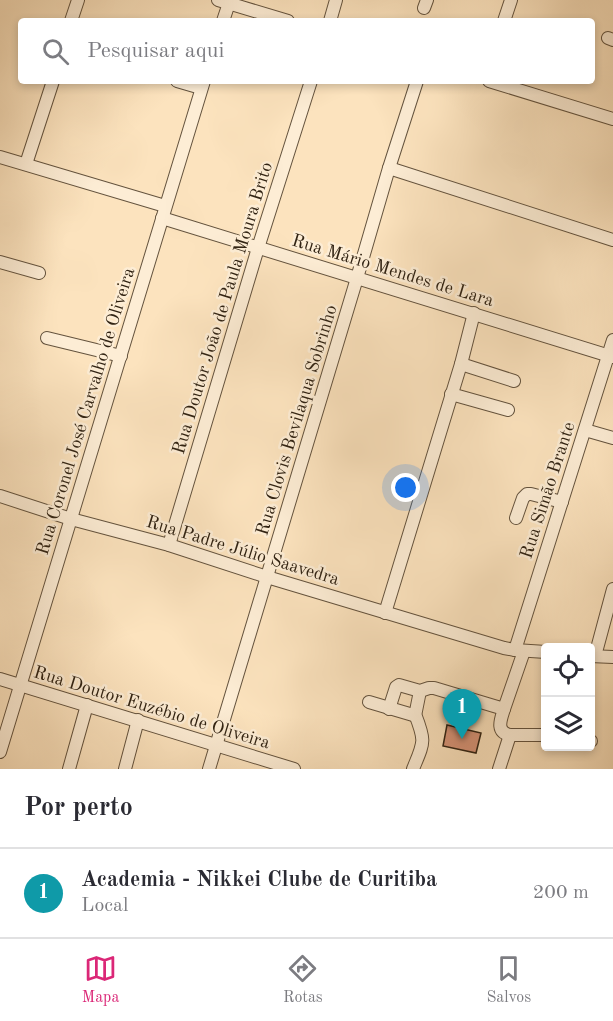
<!DOCTYPE html>
<html lang="pt">
<meta charset="utf-8">
<style>
:root{--surface:#fff;--page:#f7f7f7;--text:#2b2b33;--muted:#7c7c81;--line:#e1e1e2;--accent:#db2777}
body{margin:0;font-family:"Old Standard TT",serif;background:var(--page);color:var(--text)}
.controls{position:absolute;right:18px;bottom:18px;display:grid;overflow:hidden;border-radius:6px;box-shadow:0 3px 9px #0003}
.controls button{width:54px;height:54px;display:grid;place-items:center;padding:0;border:0;border-bottom:2px solid var(--line);background:var(--surface);color:var(--text);font:30px sans-serif}
.you{position:absolute;left:406px;top:488px;width:21px;height:21px;margin:-15px;border:4px solid #fff;border-radius:50%;background:#1a73e8;box-shadow:0 0 0 9px #1a73e833}
.badge{display:grid;place-items:center;width:39px;height:39px;border-radius:50%;background:var(--accent);color:#fff;font-size:20px;font-weight:700}
.pin{position:absolute;translate:-50% -50px;filter:drop-shadow(0 2px 3px #0008)}
.pin::after{content:'';position:absolute;top:32px;width:21px;height:18px;background:inherit;clip-path:polygon(0 0,100% 0,50% 100%)}
.list{margin:0;padding:0;list-style:none}
h2{display:flex;justify-content:space-between;align-items:center;height:78px;margin:0;padding:0 24px;font-size:26px}
h2 small{font-size:20px;font-weight:400;color:var(--muted)}
.list li{display:grid;grid-template-columns:39px 1fr auto;gap:18px;align-items:center;box-sizing:border-box;height:90px;padding:0 24px;border-top:2px solid var(--line)}
.list b{display:block;font-size:22px;white-space:nowrap}
.list p{margin:0;font-size:20px;white-space:nowrap;color:var(--muted)}
.list em{font-size:20px;font-style:normal;color:var(--muted)}
.icon{flex:none;width:33px;height:33px;fill:none;stroke:currentColor;stroke-width:2;stroke-linecap:round;stroke-linejoin:round}
.map{position:relative;flex:none;width:613px;height:769px;overflow:hidden}
.search{position:absolute;background:var(--surface);box-shadow:0 3px 9px #0003;left:18px;right:18px;top:18px;height:66px;display:flex;align-items:center;gap:15px;box-sizing:border-box;padding:0 21px;border-radius:6px;color:var(--muted);font-size:22px}
.sheet{height:168px;background:var(--surface)}
nav{display:flex;justify-content:space-around;align-items:center;box-sizing:border-box;height:84px;border-top:2px solid var(--line);background:var(--surface);font-size:16px;color:var(--muted)}
nav a{display:grid;justify-items:center;gap:3px}
nav .on{color:var(--accent)}
.map>svg:first-child{display:block}
.building{fill:#d69377;stroke:#312313;stroke-width:1.5}
.lines{fill:none;stroke-linecap:round;stroke-linejoin:round}
.minor-casing{stroke:#64533e;stroke-width:14}
.minor{stroke:#fdedd5;stroke-width:12}
.labels{text-anchor:middle;stroke-width:5;stroke-linejoin:round;paint-order:stroke}
.street-label{font-size:18px;fill:#312313;stroke:#fdedd5}
</style>
<div class="map">
<svg width="613" height="769" viewBox="0 0 613 769">
<rect width="100%" height="100%" fill="#fce3be"/>
<filter id="stains"><feTurbulence type="fractalNoise" baseFrequency=".00333" numOctaves="4"/><feColorMatrix values="0 0 0 0 .2 0 0 0 0 .09 0 0 0 0 .02 0 0 0 .5 -.17"/></filter>
<radialGradient id="worn" r=".72"><stop offset=".6" stop-color="#630" stop-opacity="0"/><stop offset="1" stop-color="#630" stop-opacity=".3"/></radialGradient>
<polygon class="building" points="447,725 481,733 476,753 443,746"/>
<g class="lines">
<defs>
<g id="minor">
<polyline points="218,0 288,21"/>
<polyline points="424,8 427,0"/>
<polyline points="71,21 78,0"/>
<polyline points="223,21 230,0"/>
<polyline points="330,21 336,0"/>
<polyline points="504,21 511,0"/>
<polyline points="608,38 613,40"/>
<polyline points="177,81 201,88"/>
<polyline points="489,81 613,119"/>
<polyline points="0,157 165,206"/>
<polyline points="26,164 53,81"/>
<polyline points="389,168 613,240"/>
<polyline points="162,218 613,357"/>
<polyline points="0,262 39,273"/>
<polyline points="47,338 121,356"/>
<polyline points="461,364 514,381"/>
<polyline points="451,394 508,410"/>
<polyline points="585,430 613,438"/>
<polyline points="0,496 71,519 169,545 267,577 504,648 515,650 546,652"/>
<polyline points="516,518 523,498 527,494 531,494 562,502"/>
<polyline points="169,545 258,248 311,81"/>
<polyline points="385,613 461,364 474,313"/>
<polyline points="515,650 613,340"/>
<polyline points="590,656 613,657"/>
<polyline points="595,656 613,589"/>
<polyline points="0,679 294,769"/>
<polyline points="369,702 413,715 415,714 416,711 420,691"/>
<polyline points="389,709 396,687 399,685 420,691 429,688 434,688 504,709 524,651"/>
<path d="M504,709C501,719 495,732 510,735H546"/>
<polyline points="590,741 591,741"/>
<polyline points="0,752 204,81"/>
<polyline points="69,769 87,705"/>
<polyline points="125,769 138,720"/>
<polyline points="209,769 357,278 389,168 417,81"/>
<path d="M413,769C424,742 426,742 415,714"/>
<polyline points="499,769 510,735"/>
</g>
</defs>
<use href="#minor" class="minor-casing"/>
<use href="#minor" class="minor"/>
</g>
<g class="labels">
<g class="street-label">
<text transform="translate(393 270) rotate(17)" y="6">Rua Mário Mendes de Lara</text>
<text transform="translate(222 308) rotate(-73)" y="6">Rua Doutor João de Paula Moura Brito</text>
<text transform="translate(85 411) rotate(-73)" y="6">Rua Coronel José Carvalho de Oliveira</text>
<text transform="translate(296 420) rotate(-73)" y="6">Rua Clovis Bevilaqua Sobrinho</text>
<text transform="translate(547 490) rotate(-72)" y="6">Rua Simão Brante</text>
<text transform="translate(243 550) rotate(17)" y="6">Rua Padre Júlio Saavedra</text>
<text transform="translate(152 707) rotate(17)" y="6">Rua Doutor Euzébio de Oliveira</text>
</g>
</g>
<rect width="100%" height="100%" filter="url(#stains)"/>
<rect width="100%" height="100%" fill="url(#worn)"/>
</svg>
<div class="controls">
<button><svg class="icon" aria-label="locate" viewBox="0 0 24 24"><circle cx="12" cy="12" r="6"/><path d="M12 2v4M12 18v4M2 12h4M18 12h4"/></svg></button>
<button><svg class="icon" aria-label="layers" viewBox="0 0 24 24"><path d="M12 4l9 5-9 5-9-5zM3 14l9 5 9-5"/></svg></button>
</div>
<div class="you"></div>
<div class="pin badge" style="left:462px;top:739px;background:#0f9aa8">1</div>
<div class="search"><svg class="icon" aria-label="search" viewBox="0 0 24 24"><circle cx="10" cy="10" r="6"/><path d="M15 15l6 6"/></svg>Pesquisar aqui</div>
</div>
<section class="sheet">
<h2>Por perto<small></small></h2>
<ul class="list">
<li><span class="badge" style="background:#0f9aa8">1</span><div><b>Academia - Nikkei Clube de Curitiba</b><p>Local</p></div><em>200 m</em></li>
</ul>
</section>
<nav>
<a class="on"><svg class="icon" aria-label="map" viewBox="0 0 24 24"><path d="M3 6l6-2 6 2 6-2v14l-6 2-6-2-6 2zM9 4v14M15 6v14"/></svg>Mapa</a>
<a><svg class="icon" aria-label="directions" viewBox="0 0 24 24"><path d="M12 3l9 9-9 9-9-9zM9 14v-3h6M13 9l2 2-2 2"/></svg>Rotas</a>
<a><svg class="icon" aria-label="saved" viewBox="0 0 24 24"><path d="M7 4h10v16l-5-4-5 4z"/></svg>Salvos</a>
</nav>
